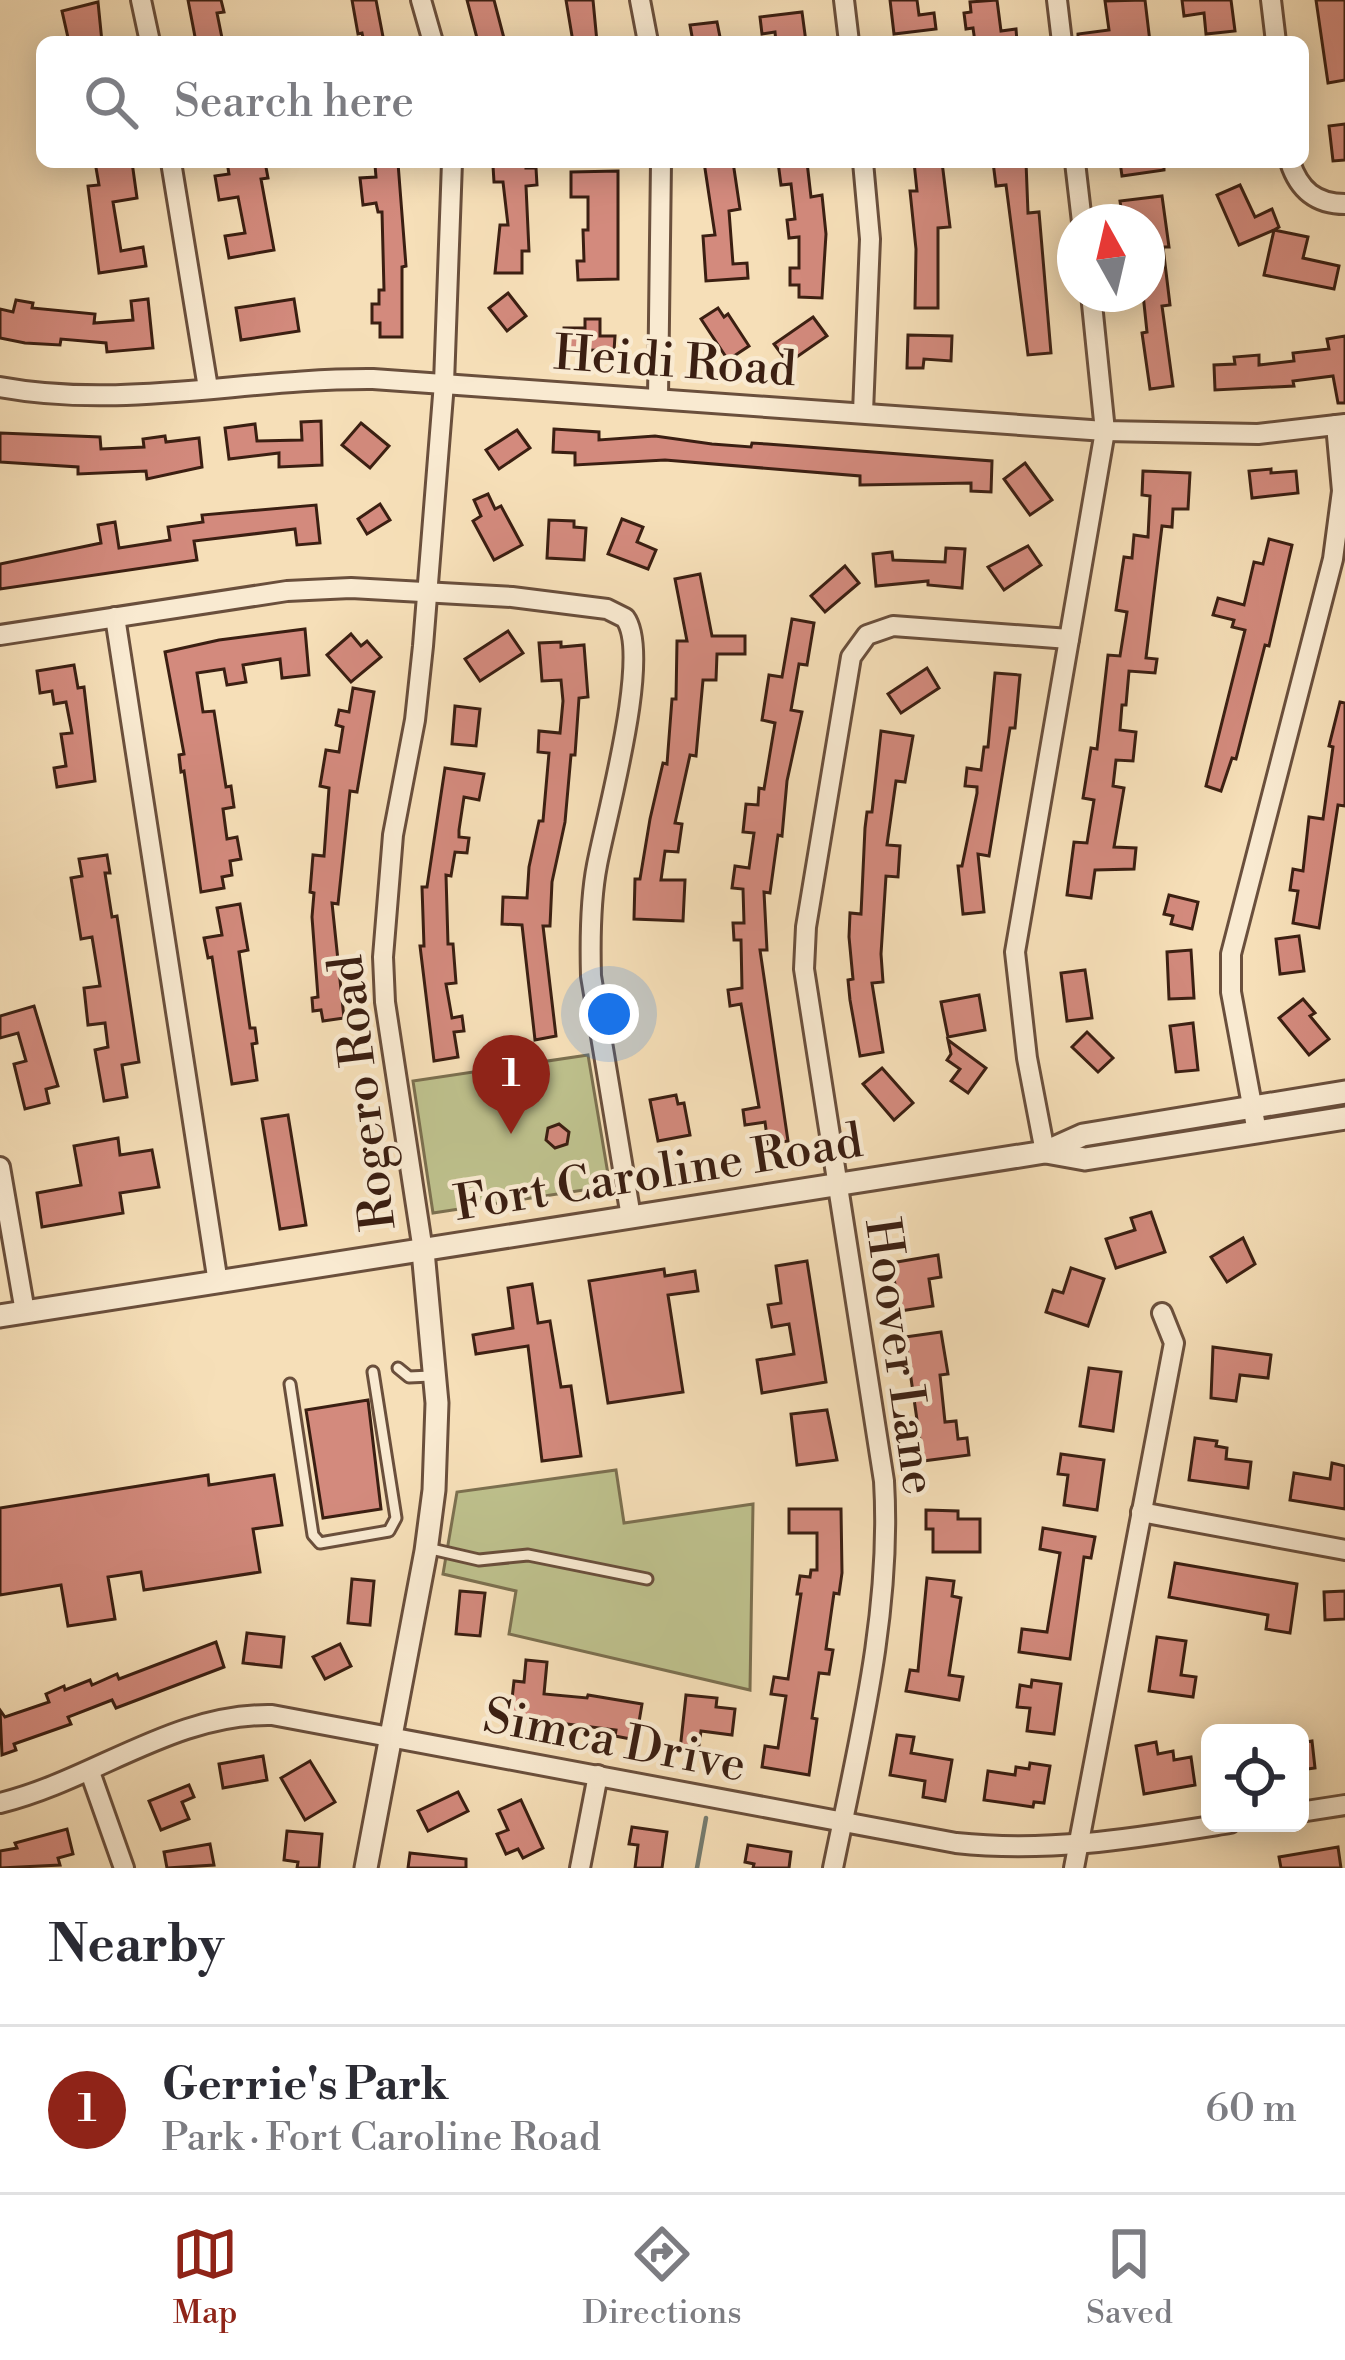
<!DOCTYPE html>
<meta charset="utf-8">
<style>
:root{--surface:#fff;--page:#f7f7f7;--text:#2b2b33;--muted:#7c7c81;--line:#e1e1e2;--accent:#8f2418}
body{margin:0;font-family:"Libre Bodoni",serif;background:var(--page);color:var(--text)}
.controls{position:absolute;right:36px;bottom:36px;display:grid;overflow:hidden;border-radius:18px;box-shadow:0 6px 30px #0003}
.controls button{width:108px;height:108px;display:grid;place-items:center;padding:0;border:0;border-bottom:3px solid var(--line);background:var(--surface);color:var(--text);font:60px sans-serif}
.compass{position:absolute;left:1057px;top:204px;width:108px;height:108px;border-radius:50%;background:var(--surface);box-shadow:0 6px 30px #0003;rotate:352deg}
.you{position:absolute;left:609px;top:1014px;width:42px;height:42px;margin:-30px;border:9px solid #fff;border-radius:50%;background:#1a73e8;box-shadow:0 0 0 18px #1a73e833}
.badge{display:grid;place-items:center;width:78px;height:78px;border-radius:50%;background:var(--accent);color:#fff;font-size:39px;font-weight:700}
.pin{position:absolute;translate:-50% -99px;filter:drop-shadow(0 3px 6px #0008)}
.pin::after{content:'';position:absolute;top:63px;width:42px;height:36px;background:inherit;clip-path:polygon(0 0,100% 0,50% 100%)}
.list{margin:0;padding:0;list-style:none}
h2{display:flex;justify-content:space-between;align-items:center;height:156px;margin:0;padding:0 48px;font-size:51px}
h2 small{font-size:39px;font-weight:400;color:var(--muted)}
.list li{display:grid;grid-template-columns:78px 1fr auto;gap:36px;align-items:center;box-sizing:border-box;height:168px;padding:0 48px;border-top:3px solid var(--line)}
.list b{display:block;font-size:45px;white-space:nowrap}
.list p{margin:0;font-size:39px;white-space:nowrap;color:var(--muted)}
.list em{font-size:39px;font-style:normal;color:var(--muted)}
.icon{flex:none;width:66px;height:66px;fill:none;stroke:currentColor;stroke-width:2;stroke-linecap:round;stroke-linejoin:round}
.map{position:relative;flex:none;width:1345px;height:1868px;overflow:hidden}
.search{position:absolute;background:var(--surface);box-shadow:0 6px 30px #0003;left:36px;right:36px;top:36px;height:132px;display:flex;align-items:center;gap:30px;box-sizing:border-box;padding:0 42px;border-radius:18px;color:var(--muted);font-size:45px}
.sheet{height:324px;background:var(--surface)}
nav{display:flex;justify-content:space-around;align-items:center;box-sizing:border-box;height:168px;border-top:3px solid var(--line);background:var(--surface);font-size:33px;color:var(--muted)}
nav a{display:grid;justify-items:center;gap:6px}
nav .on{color:var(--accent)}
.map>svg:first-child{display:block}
.green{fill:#bec18d;stroke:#7c7050;stroke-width:3}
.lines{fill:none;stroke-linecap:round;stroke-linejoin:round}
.stream{stroke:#767d71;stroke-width:4.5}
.building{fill:#d38a7d;stroke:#3b1f12;stroke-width:3}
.service-casing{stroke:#6a4f3c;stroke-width:15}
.minor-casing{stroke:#6a4f3c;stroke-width:24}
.tertiary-casing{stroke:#6a4f3c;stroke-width:27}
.service{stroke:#f9ead1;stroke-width:9}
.minor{stroke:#f9ead1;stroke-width:18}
.tertiary{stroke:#f9ead1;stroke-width:21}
.labels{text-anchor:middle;stroke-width:9;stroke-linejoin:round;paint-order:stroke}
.street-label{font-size:48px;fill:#3b1f12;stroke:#f9ead1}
</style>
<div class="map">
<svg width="1345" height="1868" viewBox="0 0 1345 1868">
<rect width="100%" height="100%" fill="#f6dfb8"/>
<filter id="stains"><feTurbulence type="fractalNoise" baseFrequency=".00167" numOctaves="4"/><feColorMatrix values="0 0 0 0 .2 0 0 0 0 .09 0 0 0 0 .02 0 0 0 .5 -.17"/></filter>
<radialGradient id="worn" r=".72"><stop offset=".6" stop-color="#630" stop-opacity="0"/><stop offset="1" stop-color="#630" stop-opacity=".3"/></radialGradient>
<g class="green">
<polygon points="588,1055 610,1186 433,1213 413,1081"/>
<polygon points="616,1470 624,1523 753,1504 750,1690 509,1634 516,1591 443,1574 457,1492"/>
</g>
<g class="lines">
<polyline class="stream" points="697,1868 706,1818"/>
</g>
<g class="building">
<polygon points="188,0 221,0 224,12 217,13 222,38 196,42"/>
<polygon points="352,0 376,0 384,42 364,42 362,33 358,34"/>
<polygon points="467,0 494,0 505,42 478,42"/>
<polygon points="566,0 593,0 597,42 573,42"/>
<polygon points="890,0 917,0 919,15 934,13 936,29 894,34"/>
<polygon points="997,0 1001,31 1016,29 1017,42 975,42 973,28 966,29 964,13 971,12 970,2"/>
<polygon points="1145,0 1150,42 1078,42 1078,34 1109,30 1105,1"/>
<polygon points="1182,0 1231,0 1235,31 1206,34 1204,13 1184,16"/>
<polygon points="1316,0 1345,0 1345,80 1328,83"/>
<polygon points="98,2 102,42 69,42 62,11"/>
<polygon points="802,12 806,42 776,42 775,32 762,34 760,17"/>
<polygon points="717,22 721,42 693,42 690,25"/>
<polygon points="1345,124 1345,160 1333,161 1329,126"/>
<polygon points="95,162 132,162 137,198 113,202 121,251 143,247 146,266 99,273 88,186 99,185"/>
<polygon points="227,162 265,162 268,178 261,179 274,250 229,258 225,236 245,233 238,197 219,200 215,176 229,174"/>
<polygon points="704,162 733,162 740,209 729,211 733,264 747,263 748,278 706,281 703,236 715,235"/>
<polygon points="778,162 807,162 811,197 822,195 826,234 822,298 799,297 799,285 790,285 790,268 799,268 799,237 789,238 787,220 795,219 791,184 781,185"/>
<polygon points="914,162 942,162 950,227 938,228 938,308 915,308 916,249 910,191 917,191"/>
<polygon points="993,162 1026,162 1028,213 1039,212 1051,353 1028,355 1006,185 996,186"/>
<polygon points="1120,162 1164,162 1164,170 1122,176"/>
<polygon points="398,163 406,266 402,267 402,337 380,337 380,323 372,323 372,304 379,304 379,290 384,290 382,212 378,212 376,203 363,205 360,178 376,177 375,165"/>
<polygon points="526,163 526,168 536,168 537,185 526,186 529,251 522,251 522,273 495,273 500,225 508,225 503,182 494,182 493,166"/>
<polygon points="618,171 618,279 578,280 577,261 584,261 583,230 588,230 588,197 571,197 571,172"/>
<polygon points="1240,185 1255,217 1272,209 1279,227 1274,230 1308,237 1303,258 1339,266 1334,289 1264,275 1274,230 1239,245 1217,195"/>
<polygon points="1162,196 1169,247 1163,247 1170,305 1162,306 1173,386 1150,389 1142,333 1147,332 1143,294 1147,294 1147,222 1139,219 1123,221 1120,201"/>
<polygon points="508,293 526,316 507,331 489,308"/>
<polygon points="148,299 153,348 107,352 106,343 61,339 60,345 25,343 0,338 0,309 13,312 16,300 33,303 32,308 95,314 94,323 133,320 131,301"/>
<polygon points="294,299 299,331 241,340 236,308"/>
<polygon points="718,308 724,317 728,314 749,346 728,360 701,319"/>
<polygon points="813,317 827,336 788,363 774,344"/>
<polygon points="585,319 600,319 600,336 615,336 614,351 563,349 564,328 585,328"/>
<polygon points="908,335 952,336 951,361 924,359 923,368 907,368"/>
<polygon points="1345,336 1345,403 1338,403 1333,376 1293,381 1294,386 1215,390 1214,365 1235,364 1234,357 1259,355 1259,365 1294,361 1293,353 1329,349 1327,339"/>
<polygon points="321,421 322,465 279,467 279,453 229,459 225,428 255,424 257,441 302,440 301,422"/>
<polygon points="361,423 389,446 370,468 342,445"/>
<polygon points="554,429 599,432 599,440 655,436 712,444 751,447 752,443 767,444 992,461 991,492 971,491 971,483 860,485 860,476 665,460 575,465 575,453 553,452"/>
<polygon points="517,430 530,448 499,469 486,450"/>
<polygon points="0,433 100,437 101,449 144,447 143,439 165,436 166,442 199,438 202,467 147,479 146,471 78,474 78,467 0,462"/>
<polygon points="1025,463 1052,500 1030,515 1004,479"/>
<polygon points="1271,469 1271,473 1296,471 1298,493 1252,498 1249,471"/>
<polygon points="1143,471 1190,473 1188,509 1173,509 1172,527 1162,526 1146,658 1157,659 1155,673 1129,671 1126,705 1122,705 1120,730 1136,732 1133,761 1116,760 1113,786 1124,788 1114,847 1136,848 1134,869 1095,870 1091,898 1067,895 1074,842 1087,843 1094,800 1083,798 1091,748 1097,749 1108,655 1120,656 1127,612 1116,610 1124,557 1132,558 1134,535 1148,537 1150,496 1142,495"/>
<polygon points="488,494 495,509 501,506 522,545 494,560 473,521 481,516 474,500"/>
<polygon points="380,504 390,520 367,534 358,519"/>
<polygon points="316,505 320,543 297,545 295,529 194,541 197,560 0,589 0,564 101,543 98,525 115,522 119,548 170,540 168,527 203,522 202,515"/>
<polygon points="622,519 643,527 637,542 656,550 648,569 608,554"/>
<polygon points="549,520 574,521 574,527 586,528 584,560 547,558"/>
<polygon points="1269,539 1292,545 1269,646 1265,645 1236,759 1232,758 1221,791 1206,786 1245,630 1232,627 1234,620 1213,615 1218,598 1244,605 1254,562 1263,564"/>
<polygon points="1028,546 1041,565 1004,590 988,567"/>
<polygon points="946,548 965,549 962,588 928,585 928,581 876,586 873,554 892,552 893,560 945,562"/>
<polygon points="845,566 859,583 825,612 811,596"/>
<polygon points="700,574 712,636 745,636 745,654 717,654 716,680 703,680 696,756 690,755 675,823 682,824 678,852 665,851 661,880 685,880 683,921 634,919 635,879 640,879 650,819 663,763 667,764 672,699 676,699 677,641 687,641 675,579"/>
<polygon points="792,619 814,623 807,665 799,664 791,710 802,712 787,781 782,836 778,835 770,893 764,892 767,950 760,950 788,1141 768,1144 765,1122 745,1125 743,1110 759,1107 741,1004 730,1006 728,990 742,988 741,940 734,940 733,923 744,923 743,889 732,888 735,866 749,868 754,833 743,832 746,804 758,805 759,788 764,789 775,723 762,720 769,675 782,677"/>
<polygon points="305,629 309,675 282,678 280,659 243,665 246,682 227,685 224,669 197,673 203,712 214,711 226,787 231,786 234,807 223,809 227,839 237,837 241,859 230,861 232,875 222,877 224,888 201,892 184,771 181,772 179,755 184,754 165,652 219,640"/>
<polygon points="508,631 523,653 480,681 465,659"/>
<polygon points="351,634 361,646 367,641 381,657 351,682 327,655"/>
<polygon points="561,642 561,647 584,645 588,697 579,698 575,755 571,755 565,822 552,882 550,926 543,926 556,1036 535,1040 522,925 502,924 503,897 527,898 529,867 539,821 543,821 549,753 538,752 539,731 560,733 563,701 561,680 542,681 539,643"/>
<polygon points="74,665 78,688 84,687 95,781 57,787 54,768 66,766 61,734 72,733 66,702 54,704 52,691 40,693 37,671"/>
<polygon points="927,668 939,688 901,713 888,694"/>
<polygon points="995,673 1020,675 1015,728 1010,728 989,856 978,854 984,912 963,914 958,866 962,866 977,793 977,787 965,786 967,768 981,770 984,747 988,747"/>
<polygon points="353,688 374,692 357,792 350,791 338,904 332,903 344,1018 323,1021 321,1010 313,1011 312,998 318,997 312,917 314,893 310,892 313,855 324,856 329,788 320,786 326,750 339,752 343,727 336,725 339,710 349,712"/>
<polygon points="1340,702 1345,703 1345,806 1338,805 1319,928 1293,923 1298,891 1290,890 1293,869 1303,871 1309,817 1323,819 1333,747 1329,746"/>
<polygon points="455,706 480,709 476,746 452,744"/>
<polygon points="881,731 913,736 905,782 896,781 887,845 900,846 898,877 886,876 881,954 883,982 872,983 883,1052 860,1056 850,1000 848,980 853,979 849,937 850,913 861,914 865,828 867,812 872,812"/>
<polygon points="445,768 484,774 479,800 464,797 459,830 459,837 469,838 467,853 455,852 451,876 446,875 448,944 453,944 456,983 446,984 452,1018 462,1016 464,1031 454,1032 458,1057 434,1061 420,946 424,946 422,887 427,887"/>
<polygon points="107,855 110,873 105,873 112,917 117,916 139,1062 122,1065 127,1097 104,1101 95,1050 108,1047 105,1023 88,1025 84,988 100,986 92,937 81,939 71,878 82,876 79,859"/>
<polygon points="1169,895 1198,902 1192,929 1171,924 1173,916 1164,914"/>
<polygon points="240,904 248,950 239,952 250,1028 255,1028 257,1043 252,1044 257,1080 232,1084 212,957 208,958 204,938 222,935 217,908"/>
<polygon points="1299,936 1304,971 1280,974 1276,939"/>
<polygon points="1191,950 1194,998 1169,999 1167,952"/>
<polygon points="1085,970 1092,1018 1067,1021 1061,973"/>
<polygon points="979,995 985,1030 948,1037 941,1002"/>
<polygon points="1303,999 1315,1013 1310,1016 1329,1039 1309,1055 1279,1018"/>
<polygon points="34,1006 58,1086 46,1089 49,1103 25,1109 14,1064 26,1061 18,1033 0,1038 0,1016"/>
<polygon points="1193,1023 1198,1070 1176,1072 1170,1026"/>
<polygon points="1087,1032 1113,1058 1098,1072 1072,1047"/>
<polygon points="948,1040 986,1068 968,1093 951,1081 960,1069 947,1060 951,1054"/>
<polygon points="882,1068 913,1103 894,1120 863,1084"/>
<polygon points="676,1095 678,1104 684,1103 690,1135 658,1141 650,1100"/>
<polygon points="288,1115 306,1225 280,1229 262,1119"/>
<polygon points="559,1124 569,1132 567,1144 555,1148 546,1140 548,1128"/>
<polygon points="118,1138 120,1155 152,1150 159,1187 120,1193 123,1213 42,1227 37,1193 81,1185 74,1146"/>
<polygon points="1151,1212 1165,1252 1116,1268 1106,1239 1135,1230 1131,1218"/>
<polygon points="1243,1238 1255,1264 1227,1282 1211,1257"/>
<polygon points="938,1255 941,1277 929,1279 933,1306 900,1311 891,1263"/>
<polygon points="807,1261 826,1382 762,1393 757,1360 794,1354 789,1324 772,1327 768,1305 781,1303 776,1266"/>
<polygon points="1071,1268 1104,1279 1088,1326 1046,1312 1053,1290 1063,1293"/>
<polygon points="664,1269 665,1276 695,1271 698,1291 668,1295 683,1392 608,1403 589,1281"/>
<polygon points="532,1284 538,1323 550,1321 561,1387 571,1386 581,1456 542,1461 528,1346 476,1354 473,1335 513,1328 508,1288"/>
<polygon points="941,1332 948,1374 940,1375 945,1422 956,1421 958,1439 967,1438 969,1455 923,1461 905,1337"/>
<polygon points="1213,1347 1271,1355 1268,1378 1240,1375 1236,1401 1211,1398"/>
<polygon points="1089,1368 1121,1372 1113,1431 1080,1426"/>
<polygon points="368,1400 381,1509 323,1518 306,1410"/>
<polygon points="827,1410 837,1460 797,1465 791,1414"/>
<polygon points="1195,1438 1217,1441 1216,1446 1227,1448 1226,1459 1251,1462 1248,1488 1189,1480"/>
<polygon points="1061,1454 1104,1460 1097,1510 1064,1505 1068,1475 1058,1474"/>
<polygon points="1332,1463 1345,1466 1345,1509 1290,1500 1294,1473 1330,1479"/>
<polygon points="208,1475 209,1485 274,1475 282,1525 253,1529 260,1572 144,1590 141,1572 108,1577 115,1619 68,1626 61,1585 0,1595 0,1508"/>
<polygon points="789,1509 841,1509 842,1573 839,1594 834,1593 826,1649 833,1650 829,1674 819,1673 812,1718 817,1719 809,1775 762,1767 765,1746 778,1748 786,1696 771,1694 774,1677 788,1679 801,1594 797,1594 800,1576 810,1577 811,1570 817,1570 817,1533 789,1533"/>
<polygon points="926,1510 958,1511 958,1519 980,1519 980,1552 933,1552 933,1529 926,1529"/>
<polygon points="1043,1528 1095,1537 1091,1558 1084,1557 1070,1659 1019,1652 1022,1629 1047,1632 1060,1553 1040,1549"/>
<polygon points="1175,1563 1297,1584 1290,1633 1266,1629 1268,1615 1169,1597"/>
<polygon points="927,1578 954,1581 952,1596 961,1598 949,1675 963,1677 959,1700 906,1691 910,1670 918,1671"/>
<polygon points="352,1579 374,1581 370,1625 348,1623"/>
<polygon points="460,1591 485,1593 480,1636 456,1634"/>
<polygon points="1345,1591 1345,1619 1325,1620 1324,1592"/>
<polygon points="247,1633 284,1637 281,1667 243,1663"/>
<polygon points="1157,1637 1186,1641 1181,1675 1196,1677 1193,1697 1149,1691"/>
<polygon points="216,1642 224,1667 116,1708 112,1700 68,1717 71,1724 14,1744 16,1750 2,1755 0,1710 5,1717 49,1702 46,1694 64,1686 65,1690 90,1680 92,1685 117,1674 119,1679"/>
<polygon points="340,1644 351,1666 325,1679 313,1657"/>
<polygon points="526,1660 547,1662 544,1694 587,1698 588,1695 642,1704 636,1740 615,1736 616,1730 510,1717 514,1681 524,1682"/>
<polygon points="1032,1680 1061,1684 1054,1734 1027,1731 1030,1708 1017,1707 1020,1685 1031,1687"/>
<polygon points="686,1695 717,1698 716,1707 735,1709 732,1735 701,1731 698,1752 680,1750"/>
<polygon points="897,1735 914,1737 911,1753 952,1760 945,1801 923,1797 925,1781 890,1775"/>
<polygon points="1312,1741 1315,1768 1300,1770 1300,1743"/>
<polygon points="1156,1742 1158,1754 1173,1751 1174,1760 1191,1757 1195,1785 1144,1794 1136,1746"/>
<polygon points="263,1756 267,1780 223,1788 219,1764"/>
<polygon points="310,1761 335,1802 305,1820 281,1778"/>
<polygon points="1030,1763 1050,1766 1044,1803 1034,1802 1033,1807 984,1800 988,1771 1015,1775 1016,1767 1029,1769"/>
<polygon points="189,1785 194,1797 182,1802 189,1819 161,1830 149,1801"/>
<polygon points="458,1792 468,1811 428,1831 418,1811"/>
<polygon points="521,1800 543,1848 523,1858 518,1849 506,1854 497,1834 508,1830 499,1810"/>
<polygon points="632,1827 667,1832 662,1868 635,1868 638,1845 629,1844"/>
<polygon points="67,1829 73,1854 58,1858 60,1865 0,1868 0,1851 17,1848 15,1843"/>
<polygon points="287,1831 322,1834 319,1868 297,1868 298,1862 284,1860"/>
<polygon points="210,1844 214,1865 167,1868 164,1852"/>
<polygon points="748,1845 791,1852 789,1868 753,1868 754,1864 745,1862"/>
<polygon points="1338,1847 1341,1868 1281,1868 1279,1857"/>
<polygon points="410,1853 466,1859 466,1868 408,1868"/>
</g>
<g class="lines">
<defs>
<g id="service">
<polyline points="398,1368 409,1377 431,1376"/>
<polyline points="290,1384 313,1535 320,1543 389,1531 396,1518 373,1372"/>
<polyline points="427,1548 479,1560 528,1555 647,1579"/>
</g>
<g id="minor">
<polyline points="141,0 150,42"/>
<polyline points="421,0 433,42"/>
<polyline points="640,0 648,42"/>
<polyline points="844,0 849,42"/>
<polyline points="1057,0 1062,42"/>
<polyline points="1271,0 1276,42"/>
<polyline points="171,162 208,388"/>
<polyline points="863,162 870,239 863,412"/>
<polyline points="1075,162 1082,222"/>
<path d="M1290,162C1299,190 1316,204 1345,204"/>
<path d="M0,387C124,410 247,378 373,379L1105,431L1258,434L1345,424"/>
<polyline points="658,398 661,162"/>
<polyline points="115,617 218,1283"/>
<path d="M0,635L287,591L351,588L512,597L607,609L625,618C652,654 606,817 597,865C590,901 590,939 591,976L631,1217"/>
<polyline points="1257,1132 1231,992 1231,954 1333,559 1342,491 1336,425"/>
<polyline points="1045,1152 1027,1058 1015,952 1105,431 1091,294"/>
<polyline points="0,1167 25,1312"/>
<polyline points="423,1251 385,1002 383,957 393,835 415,720 423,646 444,383 452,162"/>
<polyline points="1141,1512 1345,1550"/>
<polyline points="90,1772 124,1868"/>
<path d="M0,1803C94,1780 173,1713 272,1715L956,1843C1051,1853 1136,1838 1230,1823"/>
<polyline points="1300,1812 1345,1805"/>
<polyline points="580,1868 598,1775"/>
<path d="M833,1868C859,1741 892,1611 884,1481L804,969L806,927L851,657L867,635L893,626L1069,639"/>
<polyline points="1074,1868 1174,1343 1162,1313"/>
</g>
<g id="tertiary">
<polyline points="1046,1152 1085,1159 1345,1118"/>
<polyline points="0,1316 1045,1152 1083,1135 1345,1092"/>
<polyline points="366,1868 426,1551 434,1490 437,1403 423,1251"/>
</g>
</defs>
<use href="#service" class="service-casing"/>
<use href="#minor" class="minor-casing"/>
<use href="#tertiary" class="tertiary-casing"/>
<use href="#service" class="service"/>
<use href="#minor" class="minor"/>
<use href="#tertiary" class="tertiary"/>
</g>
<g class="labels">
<g class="street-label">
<text transform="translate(675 360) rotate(4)" y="17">Heidi Road</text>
<text transform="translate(361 1093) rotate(-97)" y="17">Rogero Road</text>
<text transform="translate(658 1171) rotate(-9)" y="17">Fort Caroline Road</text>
<text transform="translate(902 1356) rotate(82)" y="17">Hoover Lane</text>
<text transform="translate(615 1739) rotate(11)" y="17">Simca Drive</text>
</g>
</g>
<rect width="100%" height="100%" filter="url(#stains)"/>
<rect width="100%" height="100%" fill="url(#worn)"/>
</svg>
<div class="controls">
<button><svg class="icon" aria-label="locate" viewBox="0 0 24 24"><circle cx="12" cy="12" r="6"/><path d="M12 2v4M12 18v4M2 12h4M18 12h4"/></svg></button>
</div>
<svg class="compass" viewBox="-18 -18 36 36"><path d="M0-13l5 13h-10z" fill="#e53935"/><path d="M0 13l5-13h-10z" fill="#7c7c81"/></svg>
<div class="you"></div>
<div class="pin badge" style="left:511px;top:1134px">1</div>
<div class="search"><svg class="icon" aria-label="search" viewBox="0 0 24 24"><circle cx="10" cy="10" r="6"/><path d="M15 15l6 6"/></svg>Search here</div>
</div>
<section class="sheet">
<h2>Nearby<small></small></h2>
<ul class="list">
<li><span class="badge">1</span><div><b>Gerrie's Park</b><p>Park · Fort Caroline Road</p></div><em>60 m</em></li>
</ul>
</section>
<nav>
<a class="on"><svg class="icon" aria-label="map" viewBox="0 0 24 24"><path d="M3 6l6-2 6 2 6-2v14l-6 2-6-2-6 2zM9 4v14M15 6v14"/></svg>Map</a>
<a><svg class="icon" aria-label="directions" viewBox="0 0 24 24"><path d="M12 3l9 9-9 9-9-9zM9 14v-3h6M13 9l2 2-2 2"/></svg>Directions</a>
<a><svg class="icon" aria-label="saved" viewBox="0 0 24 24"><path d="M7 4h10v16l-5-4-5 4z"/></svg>Saved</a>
</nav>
